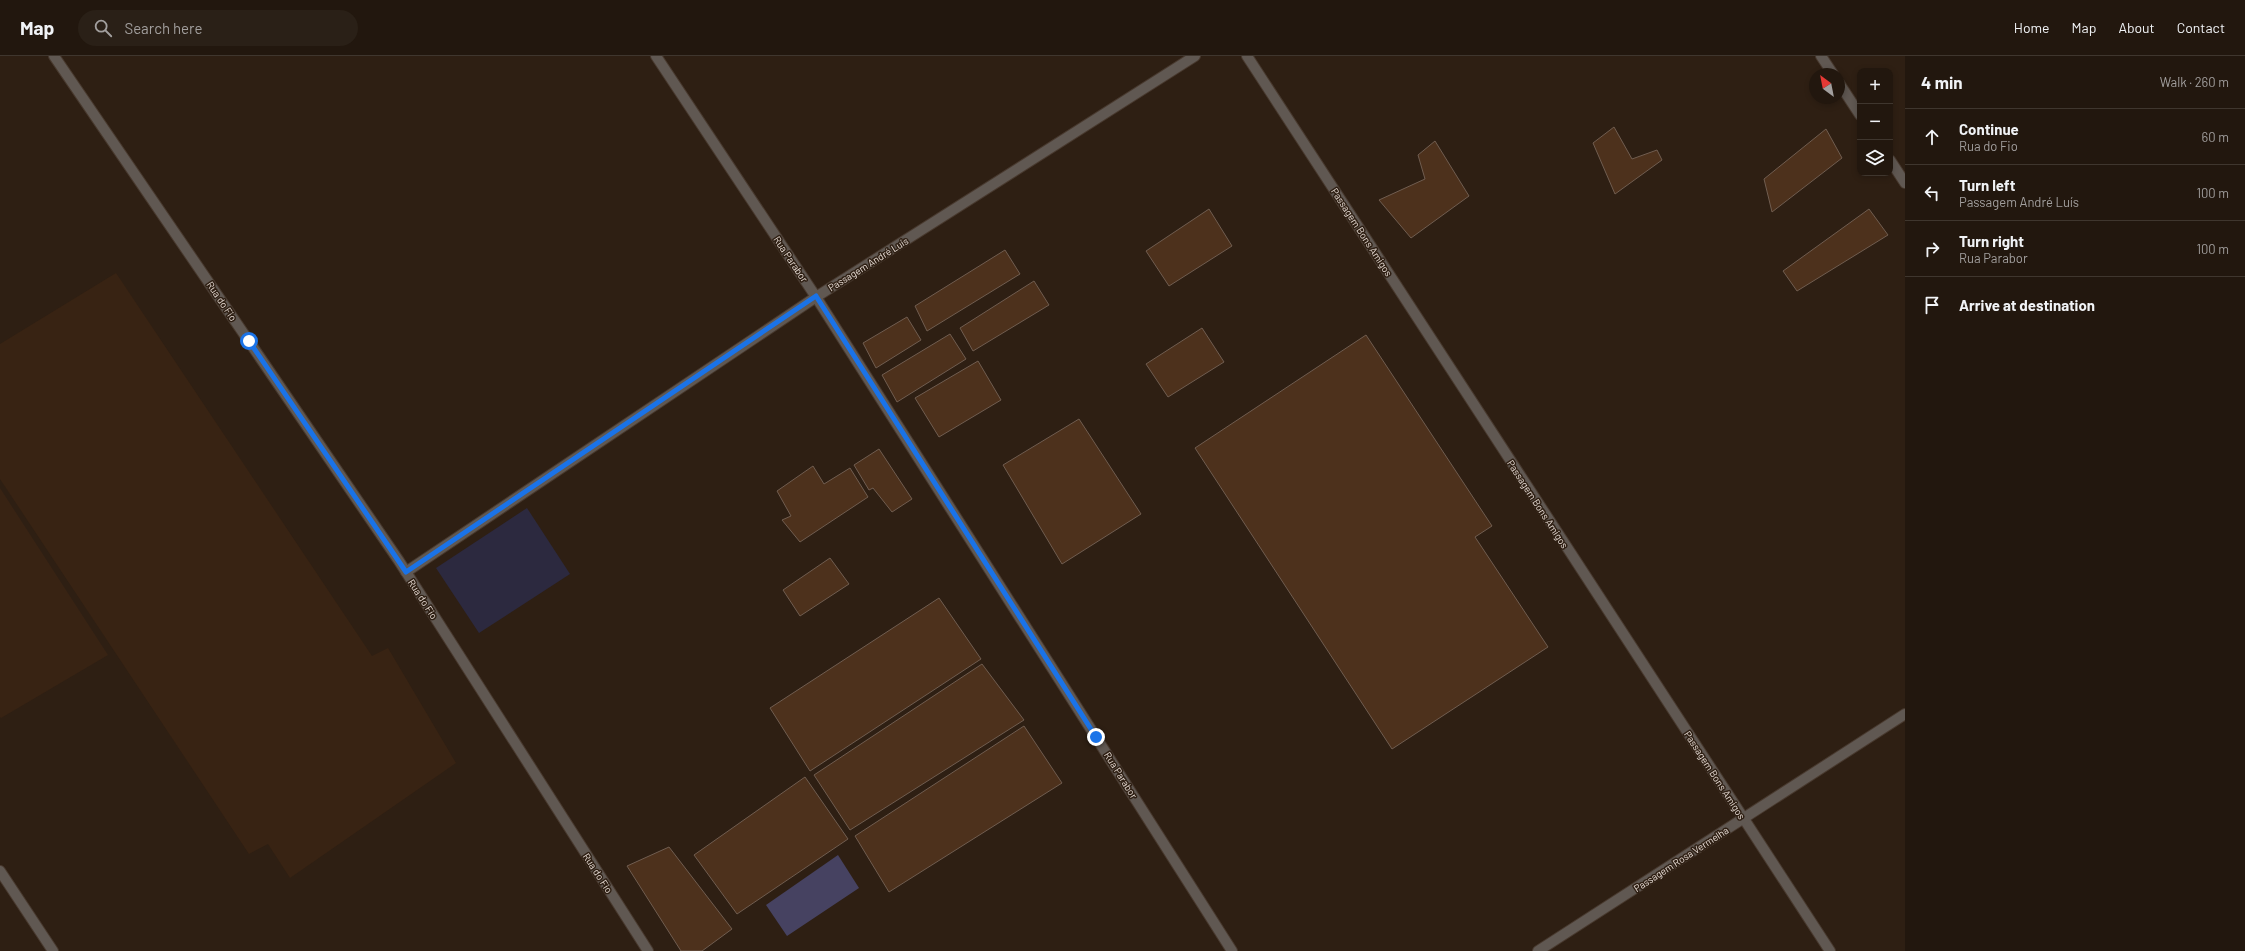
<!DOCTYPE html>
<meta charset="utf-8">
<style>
:root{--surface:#22170e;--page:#2a2017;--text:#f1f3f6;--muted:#a29f9e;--line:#3f362e}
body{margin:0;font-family:Barlow,sans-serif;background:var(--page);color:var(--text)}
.controls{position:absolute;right:12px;top:12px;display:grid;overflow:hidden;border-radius:8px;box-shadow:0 2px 6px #0003}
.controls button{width:36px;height:36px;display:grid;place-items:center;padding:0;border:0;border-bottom:1px solid var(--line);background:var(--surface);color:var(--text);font:20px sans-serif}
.compass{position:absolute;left:1809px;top:12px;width:36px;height:36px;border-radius:50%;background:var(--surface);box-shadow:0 2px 6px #0003;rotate:328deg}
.stop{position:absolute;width:12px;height:12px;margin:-9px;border:3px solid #1a73e8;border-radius:50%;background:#fff}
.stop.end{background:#1a73e8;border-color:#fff;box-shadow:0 1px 4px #0008}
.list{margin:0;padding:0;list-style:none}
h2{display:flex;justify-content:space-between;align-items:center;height:52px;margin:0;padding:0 16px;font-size:17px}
h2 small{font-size:13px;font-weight:400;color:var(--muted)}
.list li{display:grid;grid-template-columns:26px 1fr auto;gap:12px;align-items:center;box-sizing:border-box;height:56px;padding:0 16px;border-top:1px solid var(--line)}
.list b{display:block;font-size:15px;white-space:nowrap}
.list p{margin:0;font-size:13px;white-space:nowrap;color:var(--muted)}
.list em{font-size:13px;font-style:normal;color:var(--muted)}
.icon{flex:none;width:22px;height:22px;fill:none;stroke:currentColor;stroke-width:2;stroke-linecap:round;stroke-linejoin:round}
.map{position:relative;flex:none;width:1905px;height:895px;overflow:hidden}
header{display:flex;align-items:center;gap:24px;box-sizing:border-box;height:56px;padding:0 20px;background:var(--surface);border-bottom:1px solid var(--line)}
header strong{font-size:19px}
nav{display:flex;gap:22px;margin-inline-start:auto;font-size:14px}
.search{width:280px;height:36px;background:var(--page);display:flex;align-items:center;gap:10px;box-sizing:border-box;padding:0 14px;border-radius:22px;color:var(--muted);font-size:15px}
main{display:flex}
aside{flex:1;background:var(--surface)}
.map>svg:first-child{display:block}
.built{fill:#382313}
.green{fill:#2c293f}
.water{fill:#464261}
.building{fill:#4d311c;stroke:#705d50}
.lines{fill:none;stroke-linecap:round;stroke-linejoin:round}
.street-casing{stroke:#48392e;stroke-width:12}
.street{stroke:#605852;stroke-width:10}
.route{stroke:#1a73e8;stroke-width:5}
.labels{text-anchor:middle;stroke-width:3;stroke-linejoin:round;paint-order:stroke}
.street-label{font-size:10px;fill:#e7dcd5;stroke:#2e1f13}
</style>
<header>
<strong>Map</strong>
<div class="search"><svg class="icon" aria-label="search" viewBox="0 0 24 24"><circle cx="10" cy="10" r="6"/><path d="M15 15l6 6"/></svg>Search here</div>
<nav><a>Home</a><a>Map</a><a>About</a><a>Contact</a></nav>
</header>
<main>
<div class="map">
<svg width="1905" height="895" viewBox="0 0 1905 895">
<rect width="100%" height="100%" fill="#2e1f13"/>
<g class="built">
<polygon points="116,217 372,600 388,592 456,707 290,822 268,788 249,798 0,423 0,288"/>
<polygon points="0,432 108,599 1,662 0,661"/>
</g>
<polygon class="green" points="527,452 570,518 479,577 436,512"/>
<polygon class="water" points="838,799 859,832 787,880 766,849"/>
<g class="building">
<polygon points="1614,71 1632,103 1657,94 1662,104 1615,138 1593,87"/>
<polygon points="1826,73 1842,102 1772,156 1764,123"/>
<polygon points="1435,85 1469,140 1411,182 1379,144 1425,123 1418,99"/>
<polygon points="1209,153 1232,190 1169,230 1146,195"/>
<polygon points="1869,153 1888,179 1797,235 1783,215"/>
<polygon points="1005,194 1020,218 927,275 915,250"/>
<polygon points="1034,225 1049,249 973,295 960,272"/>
<polygon points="907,261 921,284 876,312 863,287"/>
<polygon points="1202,272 1224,306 1168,341 1146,308"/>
<polygon points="950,278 966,303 897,346 882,319"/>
<polygon points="1366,279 1492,470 1475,481 1548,591 1392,693 1195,392"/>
<polygon points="978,305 1001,344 939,381 915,342"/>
<polygon points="1079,363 1141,458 1062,508 1003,409"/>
<polygon points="879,393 912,443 892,456 873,432 869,434 854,409"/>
<polygon points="813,410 824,428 850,412 868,441 800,486 782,464 791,460 777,435"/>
<polygon points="830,502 849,528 800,560 783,534"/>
<polygon points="939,542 981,603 810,715 770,652"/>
<polygon points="982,608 1024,664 850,774 814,719"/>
<polygon points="1024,670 1062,727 889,836 855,780"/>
<polygon points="805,721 848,783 737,858 694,799"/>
<polygon points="669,791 732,873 702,895 681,895 627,810"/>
</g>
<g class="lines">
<defs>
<g id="street">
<polyline points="54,0 399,505 648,895"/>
<polyline points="656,0 816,241 1232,895"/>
<polyline points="1247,0 1830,895"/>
<polyline points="1821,0 1833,18"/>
<polyline points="1839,27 1860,59"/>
<polyline points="1890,104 1905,127"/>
<polyline points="406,516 816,241 1195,0"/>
<polyline points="0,815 53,895"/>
<polyline points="1538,895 1905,658"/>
</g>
</defs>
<use href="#street" class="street-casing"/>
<use href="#street" class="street"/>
</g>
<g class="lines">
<polyline class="route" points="249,285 406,516 816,240 1096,681"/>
</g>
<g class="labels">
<g class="street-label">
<text transform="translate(1362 176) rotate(57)" y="4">Passagem Bons Amigos</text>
<text transform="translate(791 203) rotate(56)" y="4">Rua Parabor</text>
<text transform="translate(868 208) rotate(-32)" y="4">Passagem André Luís</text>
<text transform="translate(222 245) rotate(56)" y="4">Rua do Fio</text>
<text transform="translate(1538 448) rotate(57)" y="4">Passagem Bons Amigos</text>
<text transform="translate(423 543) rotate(57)" y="4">Rua do Fio</text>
<text transform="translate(1121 719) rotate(58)" y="4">Rua Parabor</text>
<text transform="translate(1715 719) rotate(57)" y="4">Passagem Bons Amigos</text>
<text transform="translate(1681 803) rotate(-33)" y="4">Passagem Rosa Vermelha</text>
<text transform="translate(598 817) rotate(57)" y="4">Rua do Fio</text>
</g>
</g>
</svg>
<div class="controls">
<button>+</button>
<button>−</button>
<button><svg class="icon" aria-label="layers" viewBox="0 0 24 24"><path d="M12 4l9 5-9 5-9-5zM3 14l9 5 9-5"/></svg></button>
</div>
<svg class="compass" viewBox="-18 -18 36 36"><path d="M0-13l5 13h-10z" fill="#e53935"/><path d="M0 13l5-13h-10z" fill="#a29f9e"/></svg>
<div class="stop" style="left:249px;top:285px"></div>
<div class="stop end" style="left:1096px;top:681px"></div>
</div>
<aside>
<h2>4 min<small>Walk · 260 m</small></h2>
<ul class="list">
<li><svg class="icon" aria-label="ahead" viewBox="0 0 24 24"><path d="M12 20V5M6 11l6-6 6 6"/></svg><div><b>Continue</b><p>Rua do Fio</p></div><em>60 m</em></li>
<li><svg class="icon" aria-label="left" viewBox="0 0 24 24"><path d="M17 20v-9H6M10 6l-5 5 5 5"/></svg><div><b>Turn left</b><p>Passagem André Luís</p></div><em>100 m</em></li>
<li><svg class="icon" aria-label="right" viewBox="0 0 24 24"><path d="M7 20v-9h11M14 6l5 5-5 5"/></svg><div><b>Turn right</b><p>Rua Parabor</p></div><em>100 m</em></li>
<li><svg class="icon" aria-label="arrive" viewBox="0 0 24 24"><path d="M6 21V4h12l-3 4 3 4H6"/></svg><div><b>Arrive at destination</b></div></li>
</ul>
</aside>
</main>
